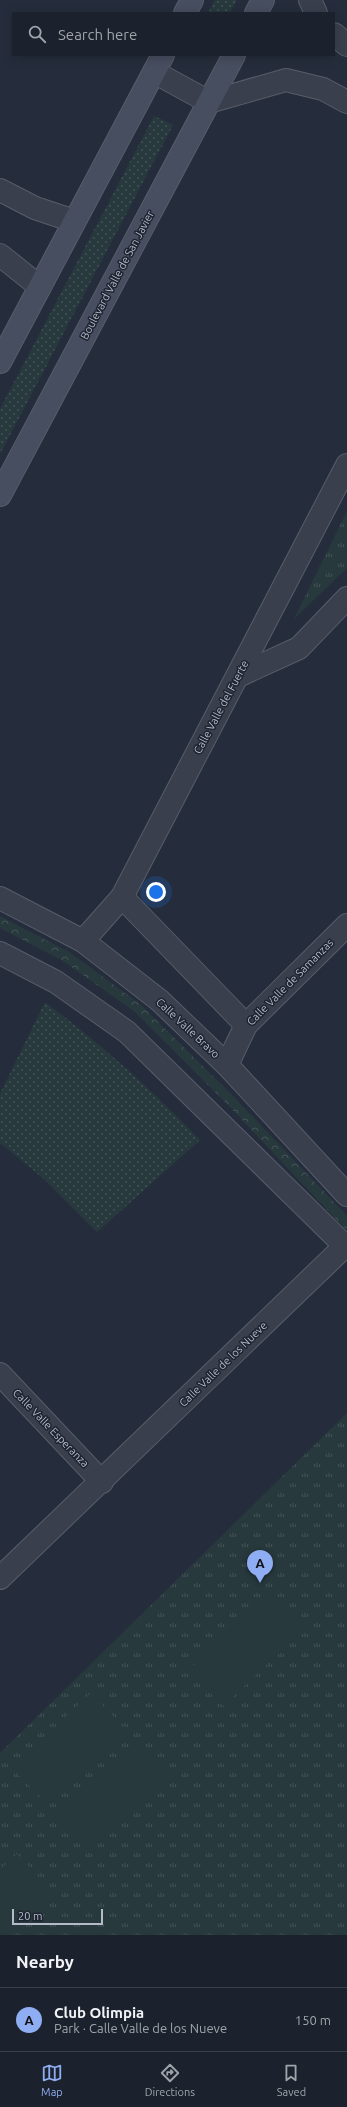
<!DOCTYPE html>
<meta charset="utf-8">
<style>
:root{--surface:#1c222d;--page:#292f39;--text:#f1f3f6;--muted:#a0a4aa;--line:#3a3f49;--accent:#8fadf2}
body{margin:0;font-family:Ubuntu,sans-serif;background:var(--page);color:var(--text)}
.scale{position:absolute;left:12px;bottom:10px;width:91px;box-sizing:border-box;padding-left:4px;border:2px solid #b4bac7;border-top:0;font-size:11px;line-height:14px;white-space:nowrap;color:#b4bac7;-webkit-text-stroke:3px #1e2431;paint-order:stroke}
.you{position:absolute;left:156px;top:892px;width:14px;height:14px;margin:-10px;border:3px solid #fff;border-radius:50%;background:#1a73e8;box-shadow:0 0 0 6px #1a73e833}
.badge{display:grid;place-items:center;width:26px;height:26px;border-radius:50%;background:var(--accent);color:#111;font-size:13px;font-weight:700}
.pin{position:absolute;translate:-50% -33px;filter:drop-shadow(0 1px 2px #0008)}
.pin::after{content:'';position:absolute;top:21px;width:14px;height:12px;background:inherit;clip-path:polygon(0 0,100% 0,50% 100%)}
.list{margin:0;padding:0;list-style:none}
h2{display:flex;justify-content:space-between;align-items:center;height:52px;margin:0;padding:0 16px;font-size:17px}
h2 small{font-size:13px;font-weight:400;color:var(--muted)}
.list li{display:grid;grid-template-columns:26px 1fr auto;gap:12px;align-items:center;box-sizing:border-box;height:64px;padding:0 16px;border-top:1px solid var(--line)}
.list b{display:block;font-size:15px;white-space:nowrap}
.list p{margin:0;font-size:13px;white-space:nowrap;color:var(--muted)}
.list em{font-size:13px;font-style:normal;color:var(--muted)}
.icon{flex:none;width:22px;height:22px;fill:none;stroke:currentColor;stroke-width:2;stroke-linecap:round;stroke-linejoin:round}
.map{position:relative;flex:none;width:347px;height:1935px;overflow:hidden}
.search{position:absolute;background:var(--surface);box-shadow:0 2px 10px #0003;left:12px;right:12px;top:12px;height:44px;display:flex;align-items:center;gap:10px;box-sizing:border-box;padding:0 14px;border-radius:0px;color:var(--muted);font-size:15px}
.sheet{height:116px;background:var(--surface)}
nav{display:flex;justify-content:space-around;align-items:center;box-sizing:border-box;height:56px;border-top:1px solid var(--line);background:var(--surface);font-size:11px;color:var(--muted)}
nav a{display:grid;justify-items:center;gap:2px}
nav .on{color:var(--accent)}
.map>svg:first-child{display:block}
.grass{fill:url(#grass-dots)}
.forest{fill:url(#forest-crowns)}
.park{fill:url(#park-tufts)}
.pitch{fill:#27393d}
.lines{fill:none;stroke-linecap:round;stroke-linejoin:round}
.street-casing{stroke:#575d6a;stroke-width:24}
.secondary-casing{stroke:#575d6a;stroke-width:24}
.street{stroke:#393f4c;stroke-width:22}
.secondary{stroke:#474e5f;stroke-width:22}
.labels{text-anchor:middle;stroke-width:3;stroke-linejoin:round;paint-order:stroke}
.street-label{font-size:11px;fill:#b4bac7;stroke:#1e2431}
</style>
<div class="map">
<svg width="347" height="1935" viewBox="0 0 347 1935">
<defs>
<pattern id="grass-dots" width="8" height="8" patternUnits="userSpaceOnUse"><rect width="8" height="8" fill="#27393d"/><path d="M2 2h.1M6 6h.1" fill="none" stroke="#445458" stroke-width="1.8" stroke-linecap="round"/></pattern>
<pattern id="forest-crowns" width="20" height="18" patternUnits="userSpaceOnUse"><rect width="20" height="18" fill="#27393d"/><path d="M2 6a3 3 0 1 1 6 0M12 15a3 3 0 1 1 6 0" fill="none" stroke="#445458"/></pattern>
<pattern id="park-tufts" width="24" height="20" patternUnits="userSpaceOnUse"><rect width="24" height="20" fill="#27393d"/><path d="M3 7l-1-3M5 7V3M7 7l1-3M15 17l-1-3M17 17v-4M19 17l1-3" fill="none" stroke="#445458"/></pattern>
</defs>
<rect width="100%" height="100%" fill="#252d3c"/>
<g class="grass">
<polygon points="215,0 237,0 230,13 208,13"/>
<polygon points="154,116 173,125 0,454 0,409"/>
<path d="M45,1002C101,1044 152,1090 200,1140L97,1232L44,1179L0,1143V1094Z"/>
</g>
<polygon class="forest" points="0,916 69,952 140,1004 235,1098 347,1216 347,1231 228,1105 135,1012 63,961 0,928"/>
<g class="park">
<polygon points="347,511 347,568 294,619"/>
<polygon points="347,1413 347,1935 0,1935 0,1753"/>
</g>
<g class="pitch">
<polygon points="268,1595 302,1631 223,1706 189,1670"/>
<polygon points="91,1693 125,1729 46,1803 12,1768"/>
<polygon points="136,1739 170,1775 91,1850 57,1815"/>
<polygon points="17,1854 51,1890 3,1935 0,1935 0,1870"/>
<polygon points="88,1926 96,1935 78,1935"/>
</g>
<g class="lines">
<defs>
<g id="street">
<polyline points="310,0 316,13"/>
<polyline points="334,34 347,45"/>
<polyline points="154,72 209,102 286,80 323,89 347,102"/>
<polyline points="0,190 35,208 74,221"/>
<polyline points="0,255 40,287"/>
<polyline points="238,676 299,648 347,598"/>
<polyline points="122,897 246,1025"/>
<polyline points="0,898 83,941 159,1000 227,1065 347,1195"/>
<polyline points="83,941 122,897 347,465"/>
<polyline points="0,953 56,982 127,1032 347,1248"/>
<polyline points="227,1065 246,1025 347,925"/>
<polyline points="0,1374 102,1482"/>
<polyline points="0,1578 345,1246"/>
</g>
<g id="secondary">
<polyline points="185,13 192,0"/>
<polyline points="256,13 263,0"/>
<polyline points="0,362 163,55"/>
<polyline points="0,495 234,55"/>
</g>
</defs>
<use href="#street" class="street-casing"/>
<use href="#secondary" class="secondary-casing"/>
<use href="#street" class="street"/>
<use href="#secondary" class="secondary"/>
</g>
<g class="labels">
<g class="street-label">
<text transform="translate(117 275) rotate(-62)" y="4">Boulevard Valle de San Javier</text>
<text transform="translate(221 707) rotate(-62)" y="4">Calle Valle del Fuerte</text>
<text transform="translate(290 982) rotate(-45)" y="4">Calle Valle de Samanzas</text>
<text transform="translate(188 1028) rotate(43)" y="4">Calle Valle Bravo</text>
<text transform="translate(223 1364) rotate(-44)" y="4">Calle Valle de los Nueve</text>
<text transform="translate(51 1428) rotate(46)" y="4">Calle Valle Esperanza</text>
</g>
</g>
</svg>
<div class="scale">20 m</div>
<div class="you"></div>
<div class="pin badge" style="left:260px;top:1583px">A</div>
<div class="search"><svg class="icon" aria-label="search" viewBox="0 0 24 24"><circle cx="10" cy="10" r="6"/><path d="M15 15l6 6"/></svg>Search here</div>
</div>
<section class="sheet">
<h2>Nearby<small></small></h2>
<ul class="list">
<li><span class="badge">A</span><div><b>Club Olimpia</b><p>Park · Calle Valle de los Nueve</p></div><em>150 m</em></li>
</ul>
</section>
<nav>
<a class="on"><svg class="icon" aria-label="map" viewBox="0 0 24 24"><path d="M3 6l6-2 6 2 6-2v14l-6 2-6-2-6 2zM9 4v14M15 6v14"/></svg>Map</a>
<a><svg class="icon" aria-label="directions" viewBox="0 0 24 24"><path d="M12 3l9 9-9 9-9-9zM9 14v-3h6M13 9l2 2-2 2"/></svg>Directions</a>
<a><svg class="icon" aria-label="saved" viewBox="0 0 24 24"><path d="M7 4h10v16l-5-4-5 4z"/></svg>Saved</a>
</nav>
